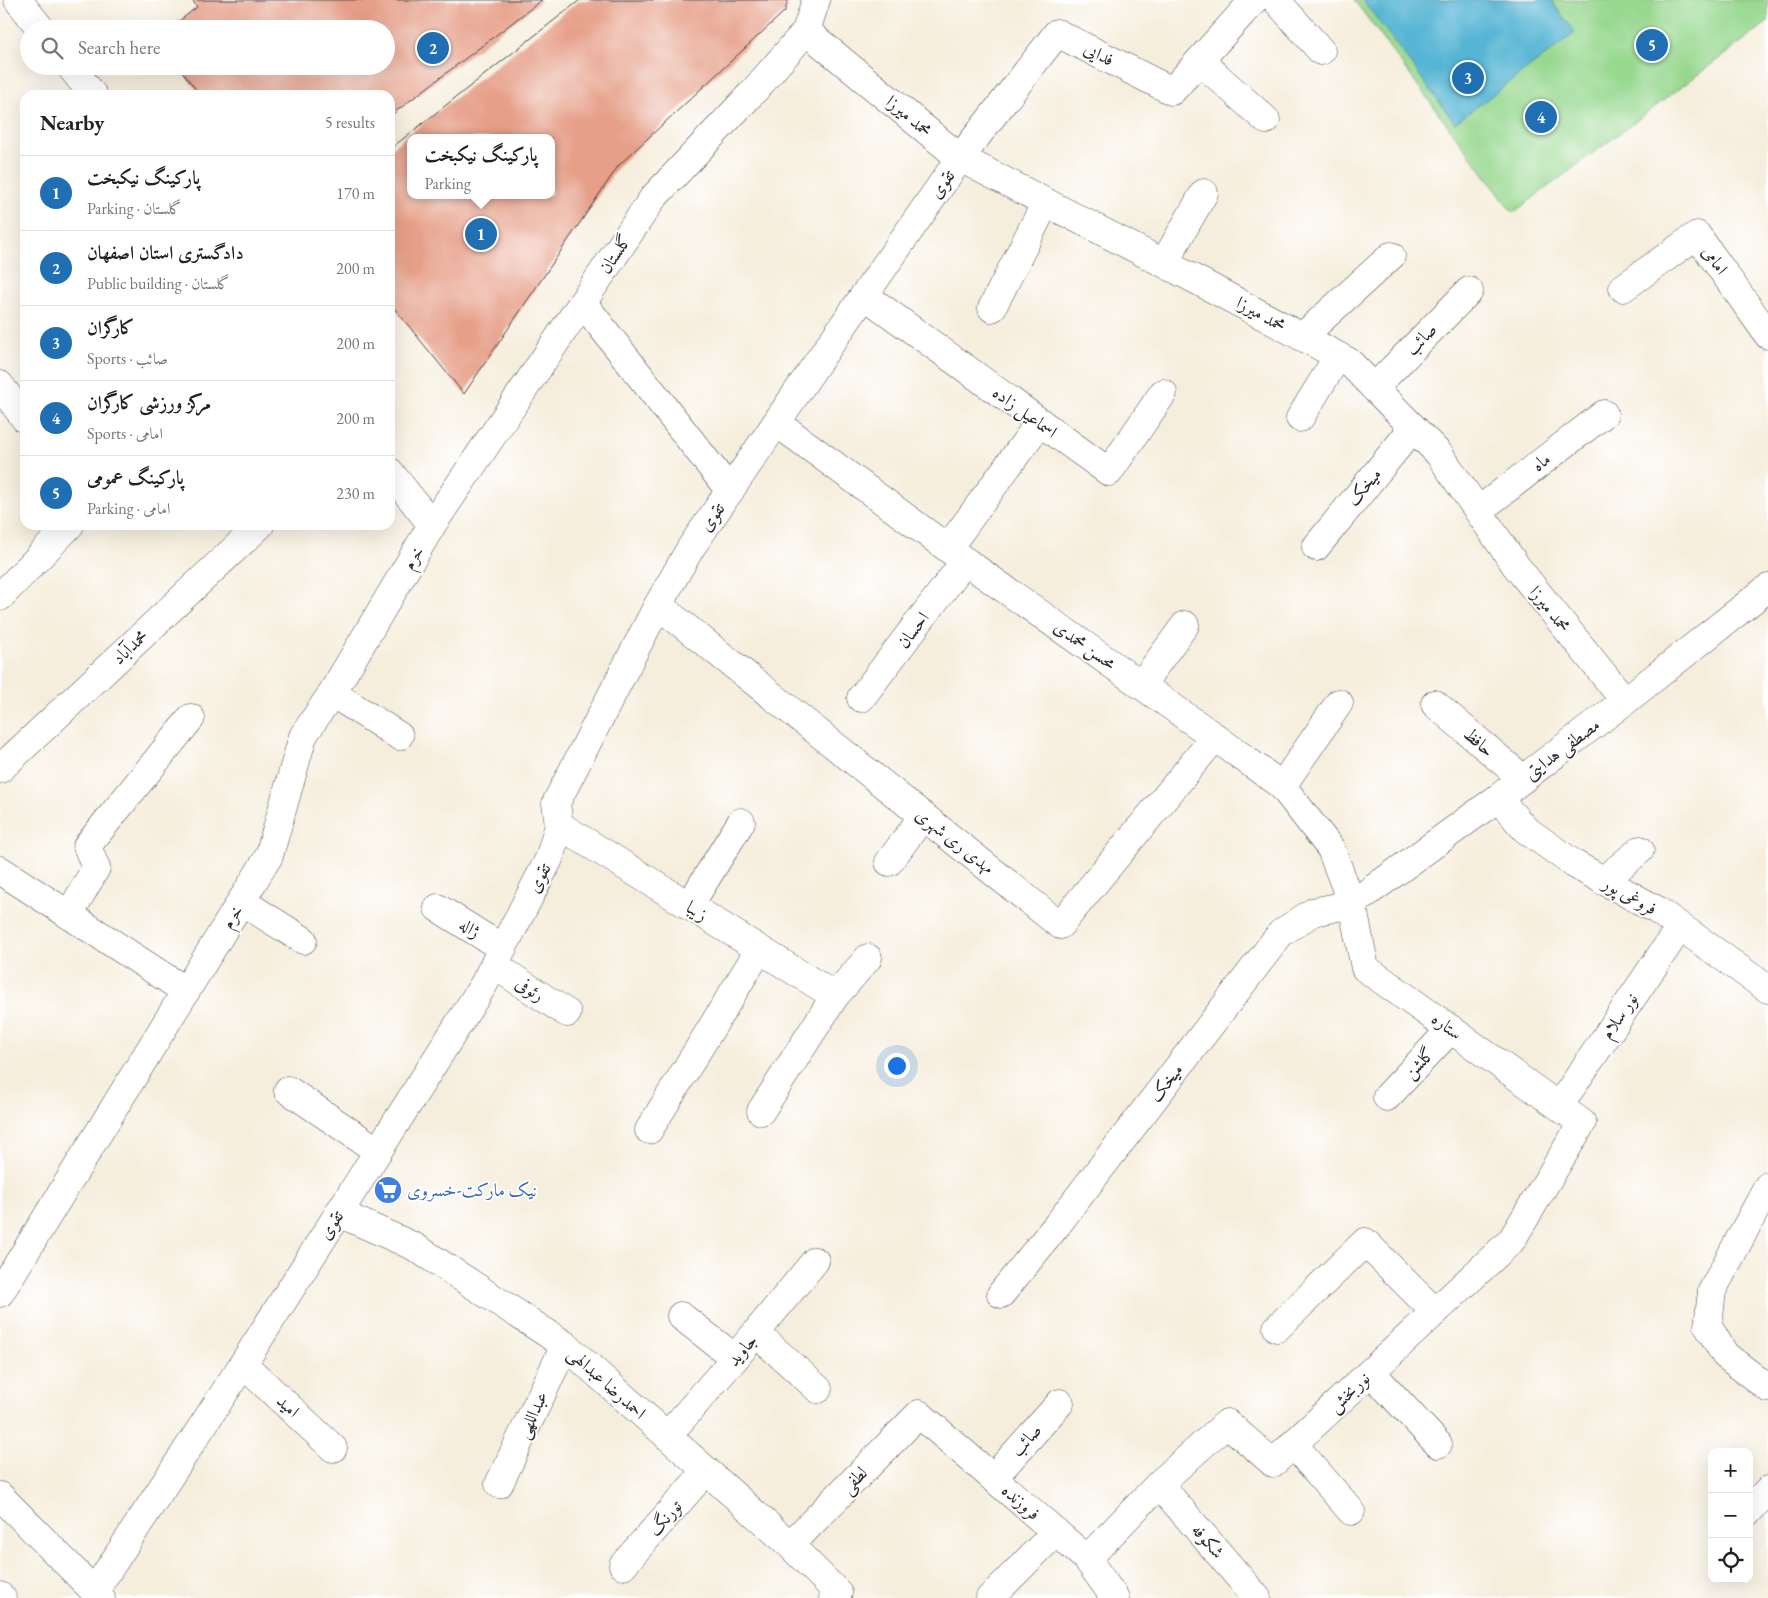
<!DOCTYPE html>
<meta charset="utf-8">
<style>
:root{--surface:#fff;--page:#f6f6f6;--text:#222;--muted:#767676;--line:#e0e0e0;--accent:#1f6fb2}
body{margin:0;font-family:"EB Garamond",Amiri,serif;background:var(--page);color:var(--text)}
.controls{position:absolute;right:15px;bottom:15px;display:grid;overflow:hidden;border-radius:10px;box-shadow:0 5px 20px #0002}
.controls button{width:45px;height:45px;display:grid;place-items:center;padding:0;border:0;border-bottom:1px solid var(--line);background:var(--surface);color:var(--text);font:25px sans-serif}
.you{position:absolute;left:896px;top:1065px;width:18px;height:18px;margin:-12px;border:4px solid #fff;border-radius:50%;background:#1a73e8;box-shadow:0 0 0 8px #1a73e833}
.badge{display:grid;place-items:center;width:32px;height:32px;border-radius:50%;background:var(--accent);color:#fff;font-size:16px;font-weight:700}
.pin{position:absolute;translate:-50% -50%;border:2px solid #fff;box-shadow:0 1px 5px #0006}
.popup{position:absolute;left:407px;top:134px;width:148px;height:65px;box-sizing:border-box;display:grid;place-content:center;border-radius:10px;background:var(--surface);filter:drop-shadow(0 1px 4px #0005);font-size:16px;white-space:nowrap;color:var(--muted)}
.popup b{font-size:19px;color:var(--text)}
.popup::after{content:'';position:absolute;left:50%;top:100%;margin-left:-10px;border:10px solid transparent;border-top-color:var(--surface)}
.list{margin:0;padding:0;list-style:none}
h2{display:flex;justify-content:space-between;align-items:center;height:65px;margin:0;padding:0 20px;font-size:21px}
h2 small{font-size:16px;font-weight:400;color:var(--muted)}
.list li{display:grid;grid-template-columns:32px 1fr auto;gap:15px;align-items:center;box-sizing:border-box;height:75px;padding:0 20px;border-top:1px solid var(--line)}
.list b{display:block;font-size:19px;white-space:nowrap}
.list p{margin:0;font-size:16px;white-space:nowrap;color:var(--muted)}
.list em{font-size:16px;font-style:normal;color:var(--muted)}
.icon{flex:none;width:28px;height:28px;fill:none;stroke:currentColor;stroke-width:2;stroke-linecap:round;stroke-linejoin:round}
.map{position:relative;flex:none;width:1768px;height:1598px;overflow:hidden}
.search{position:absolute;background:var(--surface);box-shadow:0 5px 20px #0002;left:20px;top:20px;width:375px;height:55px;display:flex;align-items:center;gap:12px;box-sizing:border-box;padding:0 18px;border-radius:28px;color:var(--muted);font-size:19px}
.panel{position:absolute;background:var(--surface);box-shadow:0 5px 20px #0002;left:20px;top:90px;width:375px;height:440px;border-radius:15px}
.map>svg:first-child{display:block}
.green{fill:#97d88f;stroke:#61825d}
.water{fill:#56b5d4;stroke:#407080}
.building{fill:#e69f88;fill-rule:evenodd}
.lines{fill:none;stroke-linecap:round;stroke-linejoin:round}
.street-casing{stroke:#494846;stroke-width:29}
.secondary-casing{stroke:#494846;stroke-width:29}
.street{stroke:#fff;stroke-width:28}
.secondary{stroke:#fff;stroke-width:28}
.labels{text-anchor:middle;stroke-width:4;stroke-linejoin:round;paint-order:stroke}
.street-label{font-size:18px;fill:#2b2b2b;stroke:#fff}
.shop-label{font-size:18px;fill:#366cbe;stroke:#fff;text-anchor:start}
</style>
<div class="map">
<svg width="1768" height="1598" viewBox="0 0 1768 1598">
<rect width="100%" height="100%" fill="#fff"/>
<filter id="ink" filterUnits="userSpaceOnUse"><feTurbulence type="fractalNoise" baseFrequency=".02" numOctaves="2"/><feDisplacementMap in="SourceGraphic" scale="10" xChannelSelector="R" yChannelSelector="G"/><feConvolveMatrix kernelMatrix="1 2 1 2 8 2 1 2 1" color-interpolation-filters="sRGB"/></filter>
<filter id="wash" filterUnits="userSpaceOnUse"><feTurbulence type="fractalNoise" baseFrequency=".0096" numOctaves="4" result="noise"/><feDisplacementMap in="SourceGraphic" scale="20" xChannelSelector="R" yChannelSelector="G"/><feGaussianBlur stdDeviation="1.12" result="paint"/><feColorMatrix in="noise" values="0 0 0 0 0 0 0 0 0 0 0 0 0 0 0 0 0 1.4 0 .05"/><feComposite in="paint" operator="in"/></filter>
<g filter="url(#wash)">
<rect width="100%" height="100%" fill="#f6eedd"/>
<polygon class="green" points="1354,0 1768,0 1768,22 1513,213"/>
<polygon class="water" points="1363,0 1551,0 1575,33 1455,123"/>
<g id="blocks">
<g class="building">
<polygon points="192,0 542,0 390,116 390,95 200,95 178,66 386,66 386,29 169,29 197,7"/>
<path d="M580,0H788L785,11L619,165L464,394L390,303V149ZM411,138H551V195H411Z"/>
</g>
</g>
</g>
<g filter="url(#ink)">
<use href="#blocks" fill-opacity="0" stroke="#494846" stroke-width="1"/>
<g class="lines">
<defs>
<g id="street">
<polyline points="18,0 41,29"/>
<polyline points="1276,0 1321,51"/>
<polyline points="806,31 960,158 1204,284 1349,362 1439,454 1516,566 1625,701"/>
<polyline points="1200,61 1266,120"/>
<polyline points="70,66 93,95"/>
<polyline points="1164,263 1204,193"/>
<polyline points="1623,288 1697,235 1768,335"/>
<polyline points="864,295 1109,472 1163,393"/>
<polyline points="583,303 730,491"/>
<polyline points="992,308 1046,202"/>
<polyline points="1302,337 1391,256"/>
<polyline points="0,385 25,419"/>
<polyline points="1374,388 1469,291"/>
<polyline points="1300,418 1338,356"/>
<polyline points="777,423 965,561 1215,737 1282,786 1331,849 1352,904 1365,968 1582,1123 1511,1241 1273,1463 1227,1423 1159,1484 1087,1559"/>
<polyline points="390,472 432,525"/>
<polyline points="1478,511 1604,414"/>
<polyline points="1316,547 1413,428"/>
<polyline points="948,548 1040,422"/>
<polyline points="0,597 70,525"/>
<polyline points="658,605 1060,925 1215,737"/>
<polyline points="1141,685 1185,625"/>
<polyline points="332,693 399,736"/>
<polyline points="861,698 965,561"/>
<polyline points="1435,704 1523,779"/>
<polyline points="0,769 260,525"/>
<polyline points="1282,786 1339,703"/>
<polyline points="1498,798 1525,829 1574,864 1657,910 1768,989"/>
<polyline points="559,825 835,996"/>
<polyline points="889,862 923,816"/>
<polyline points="0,870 186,991"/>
<polyline points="1603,881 1640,850"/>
<polyline points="241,901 303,940"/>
<polyline points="689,906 741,822"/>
<polyline points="438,908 502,948"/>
<polyline points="69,915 96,868 87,846 191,718"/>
<polyline points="494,965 567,1013"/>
<polyline points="288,1090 378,1151"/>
<polyline points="1387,1097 1451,1029"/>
<polyline points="1559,1106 1680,927"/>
<polyline points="761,1111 835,996 868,958"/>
<polyline points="649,1130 759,950"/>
<polyline points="1768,1186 1712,1291 1708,1326 1725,1355 1768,1388"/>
<polyline points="339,1213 415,1247 565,1345 790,1545 838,1593 833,1598"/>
<polyline points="0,1293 269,856 303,736 332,693 432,525 653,198 753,92 806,31 816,0"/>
<polyline points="1001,1294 1057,1225 1281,933 1313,912 1352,904 1498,798 1625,701 1768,588"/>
<polyline points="681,1316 735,1358"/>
<polyline points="1277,1328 1365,1242 1435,1312"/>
<polyline points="756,1333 818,1389"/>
<polyline points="243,1364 333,1448"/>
<polyline points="1371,1372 1438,1444"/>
<polyline points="667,1436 735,1358 815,1261"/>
<polyline points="1293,1444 1351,1511"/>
<polyline points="993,1478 1060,1403"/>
<polyline points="499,1484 565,1345"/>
<polyline points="1159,1484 1257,1598"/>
<polyline points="1749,1511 1768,1490"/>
<polyline points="790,1545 919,1414 1087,1559 1115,1598"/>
<polyline points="623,1565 706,1471"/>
<polyline points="94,1592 243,1364 484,984 549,859 559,825 556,803 658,605 690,549 817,363 960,158 1057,33 1172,91 1254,0"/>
<polyline points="990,1598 1056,1532"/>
</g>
<g id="secondary">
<polyline points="0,1496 101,1598"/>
<polyline points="0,1596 2,1598"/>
</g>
</defs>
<use href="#street" class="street-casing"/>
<use href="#secondary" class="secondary-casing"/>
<use href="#street" class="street"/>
<use href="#secondary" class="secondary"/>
</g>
</g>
<defs>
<symbol id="supermarket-disc" viewBox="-11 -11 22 22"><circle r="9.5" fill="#3f7fe0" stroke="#fff"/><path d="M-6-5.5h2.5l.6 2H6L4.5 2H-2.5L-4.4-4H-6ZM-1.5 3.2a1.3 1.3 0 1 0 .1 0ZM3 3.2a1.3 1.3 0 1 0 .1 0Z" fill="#fff"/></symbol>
</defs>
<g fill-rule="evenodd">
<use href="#supermarket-disc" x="372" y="1174" width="32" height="32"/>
</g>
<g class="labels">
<g class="street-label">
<text transform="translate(1099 54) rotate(27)" y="6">فدایی</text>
<text transform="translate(909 116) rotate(40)" y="6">محمد میرزا</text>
<text transform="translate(942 184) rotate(-55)" y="6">تقوی</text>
<text transform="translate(615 254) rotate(-56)" y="6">گلستان</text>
<text transform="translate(1715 260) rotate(54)" y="6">امامی</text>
<text transform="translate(1261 314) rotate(29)" y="6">محمد میرزا</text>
<text transform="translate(1421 339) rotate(-46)" y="6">صائب</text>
<text transform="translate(1025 412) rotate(36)" y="6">اسماعیل زاده</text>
<text transform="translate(1541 462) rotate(-38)" y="6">ماه</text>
<text transform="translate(1364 487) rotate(-50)" y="6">میخک</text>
<text transform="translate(712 517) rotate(-55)" y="6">تقوی</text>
<text transform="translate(413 558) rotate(-59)" y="6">خرم</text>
<text transform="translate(1550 609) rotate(51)" y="6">محمد میرزا</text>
<text transform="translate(913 630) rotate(-53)" y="6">احسان</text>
<text transform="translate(1085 645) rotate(35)" y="6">محسن محمدی</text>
<text transform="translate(130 647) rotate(-43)" y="6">محمدآباد</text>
<text transform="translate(1479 742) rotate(41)" y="6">حافظ</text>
<text transform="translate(1562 749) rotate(-37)" y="6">مصطفی هدایتی</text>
<text transform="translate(955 841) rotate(38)" y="6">مهدی ری شهری</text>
<text transform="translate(539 878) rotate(-63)" y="6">تقوی</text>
<text transform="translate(1630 896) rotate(29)" y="6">فروغی پور</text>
<text transform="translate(697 911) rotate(32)" y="6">زیبا</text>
<text transform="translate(232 917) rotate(-58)" y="6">خرم</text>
<text transform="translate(470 928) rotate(32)" y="6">ژاله</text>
<text transform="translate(530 989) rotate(33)" y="6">رئوفی</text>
<text transform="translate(1619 1016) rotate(-56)" y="6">نور سلام</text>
<text transform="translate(1447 1026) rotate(36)" y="6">ستاره</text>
<text transform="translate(1419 1063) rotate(-46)" y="6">گلشن</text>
<text transform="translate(1166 1083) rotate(-52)" y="6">میخک</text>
<text transform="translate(331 1225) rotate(-58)" y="6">تقوی</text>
<text transform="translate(742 1350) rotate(-50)" y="6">جاوید</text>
<text transform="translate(607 1383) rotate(42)" y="6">احمدرضا عبدالهی</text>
<text transform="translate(1349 1392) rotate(-43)" y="6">نوربخش</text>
<text transform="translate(288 1406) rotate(43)" y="6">امید</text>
<text transform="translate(532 1415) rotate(-65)" y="6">عبداللهی</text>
<text transform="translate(1026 1440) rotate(-48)" y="6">صائب</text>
<text transform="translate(854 1480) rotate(-46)" y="6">لطفی</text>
<text transform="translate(1021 1502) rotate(41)" y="6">فروزنده</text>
<text transform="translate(665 1518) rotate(-49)" y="6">تورنگ</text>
<text transform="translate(1208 1541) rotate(49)" y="6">شکوفه</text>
</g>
<g class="shop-label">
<text x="407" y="1196">نیک مارکت-خسروی</text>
</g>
</g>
</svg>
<div class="controls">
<button>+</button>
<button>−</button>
<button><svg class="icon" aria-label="locate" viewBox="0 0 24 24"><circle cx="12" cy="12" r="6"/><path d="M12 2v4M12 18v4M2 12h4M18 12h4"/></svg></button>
</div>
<div class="you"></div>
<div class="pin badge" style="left:481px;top:234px">1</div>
<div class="popup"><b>پارکینگ نیکبخت</b>Parking</div>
<div class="pin badge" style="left:433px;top:48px">2</div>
<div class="pin badge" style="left:1468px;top:78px">3</div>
<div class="pin badge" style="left:1541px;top:117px">4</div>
<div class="pin badge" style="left:1652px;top:45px">5</div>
<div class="search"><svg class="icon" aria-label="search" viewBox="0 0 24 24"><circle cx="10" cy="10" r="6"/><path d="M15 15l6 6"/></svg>Search here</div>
<section class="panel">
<h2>Nearby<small>5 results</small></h2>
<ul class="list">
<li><span class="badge">1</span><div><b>پارکینگ نیکبخت</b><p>Parking · گلستان</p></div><em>170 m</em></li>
<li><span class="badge">2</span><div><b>دادگستری استان اصفهان</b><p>Public building · گلستان</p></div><em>200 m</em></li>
<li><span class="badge">3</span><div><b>کارگران</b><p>Sports · صائب</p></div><em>200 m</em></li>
<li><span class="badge">4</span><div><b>مرکز ورزشی کارگران</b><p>Sports · امامی</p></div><em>200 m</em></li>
<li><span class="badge">5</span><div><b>پارکینگ عمومی</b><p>Parking · امامی</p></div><em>230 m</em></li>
</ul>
</section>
</div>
